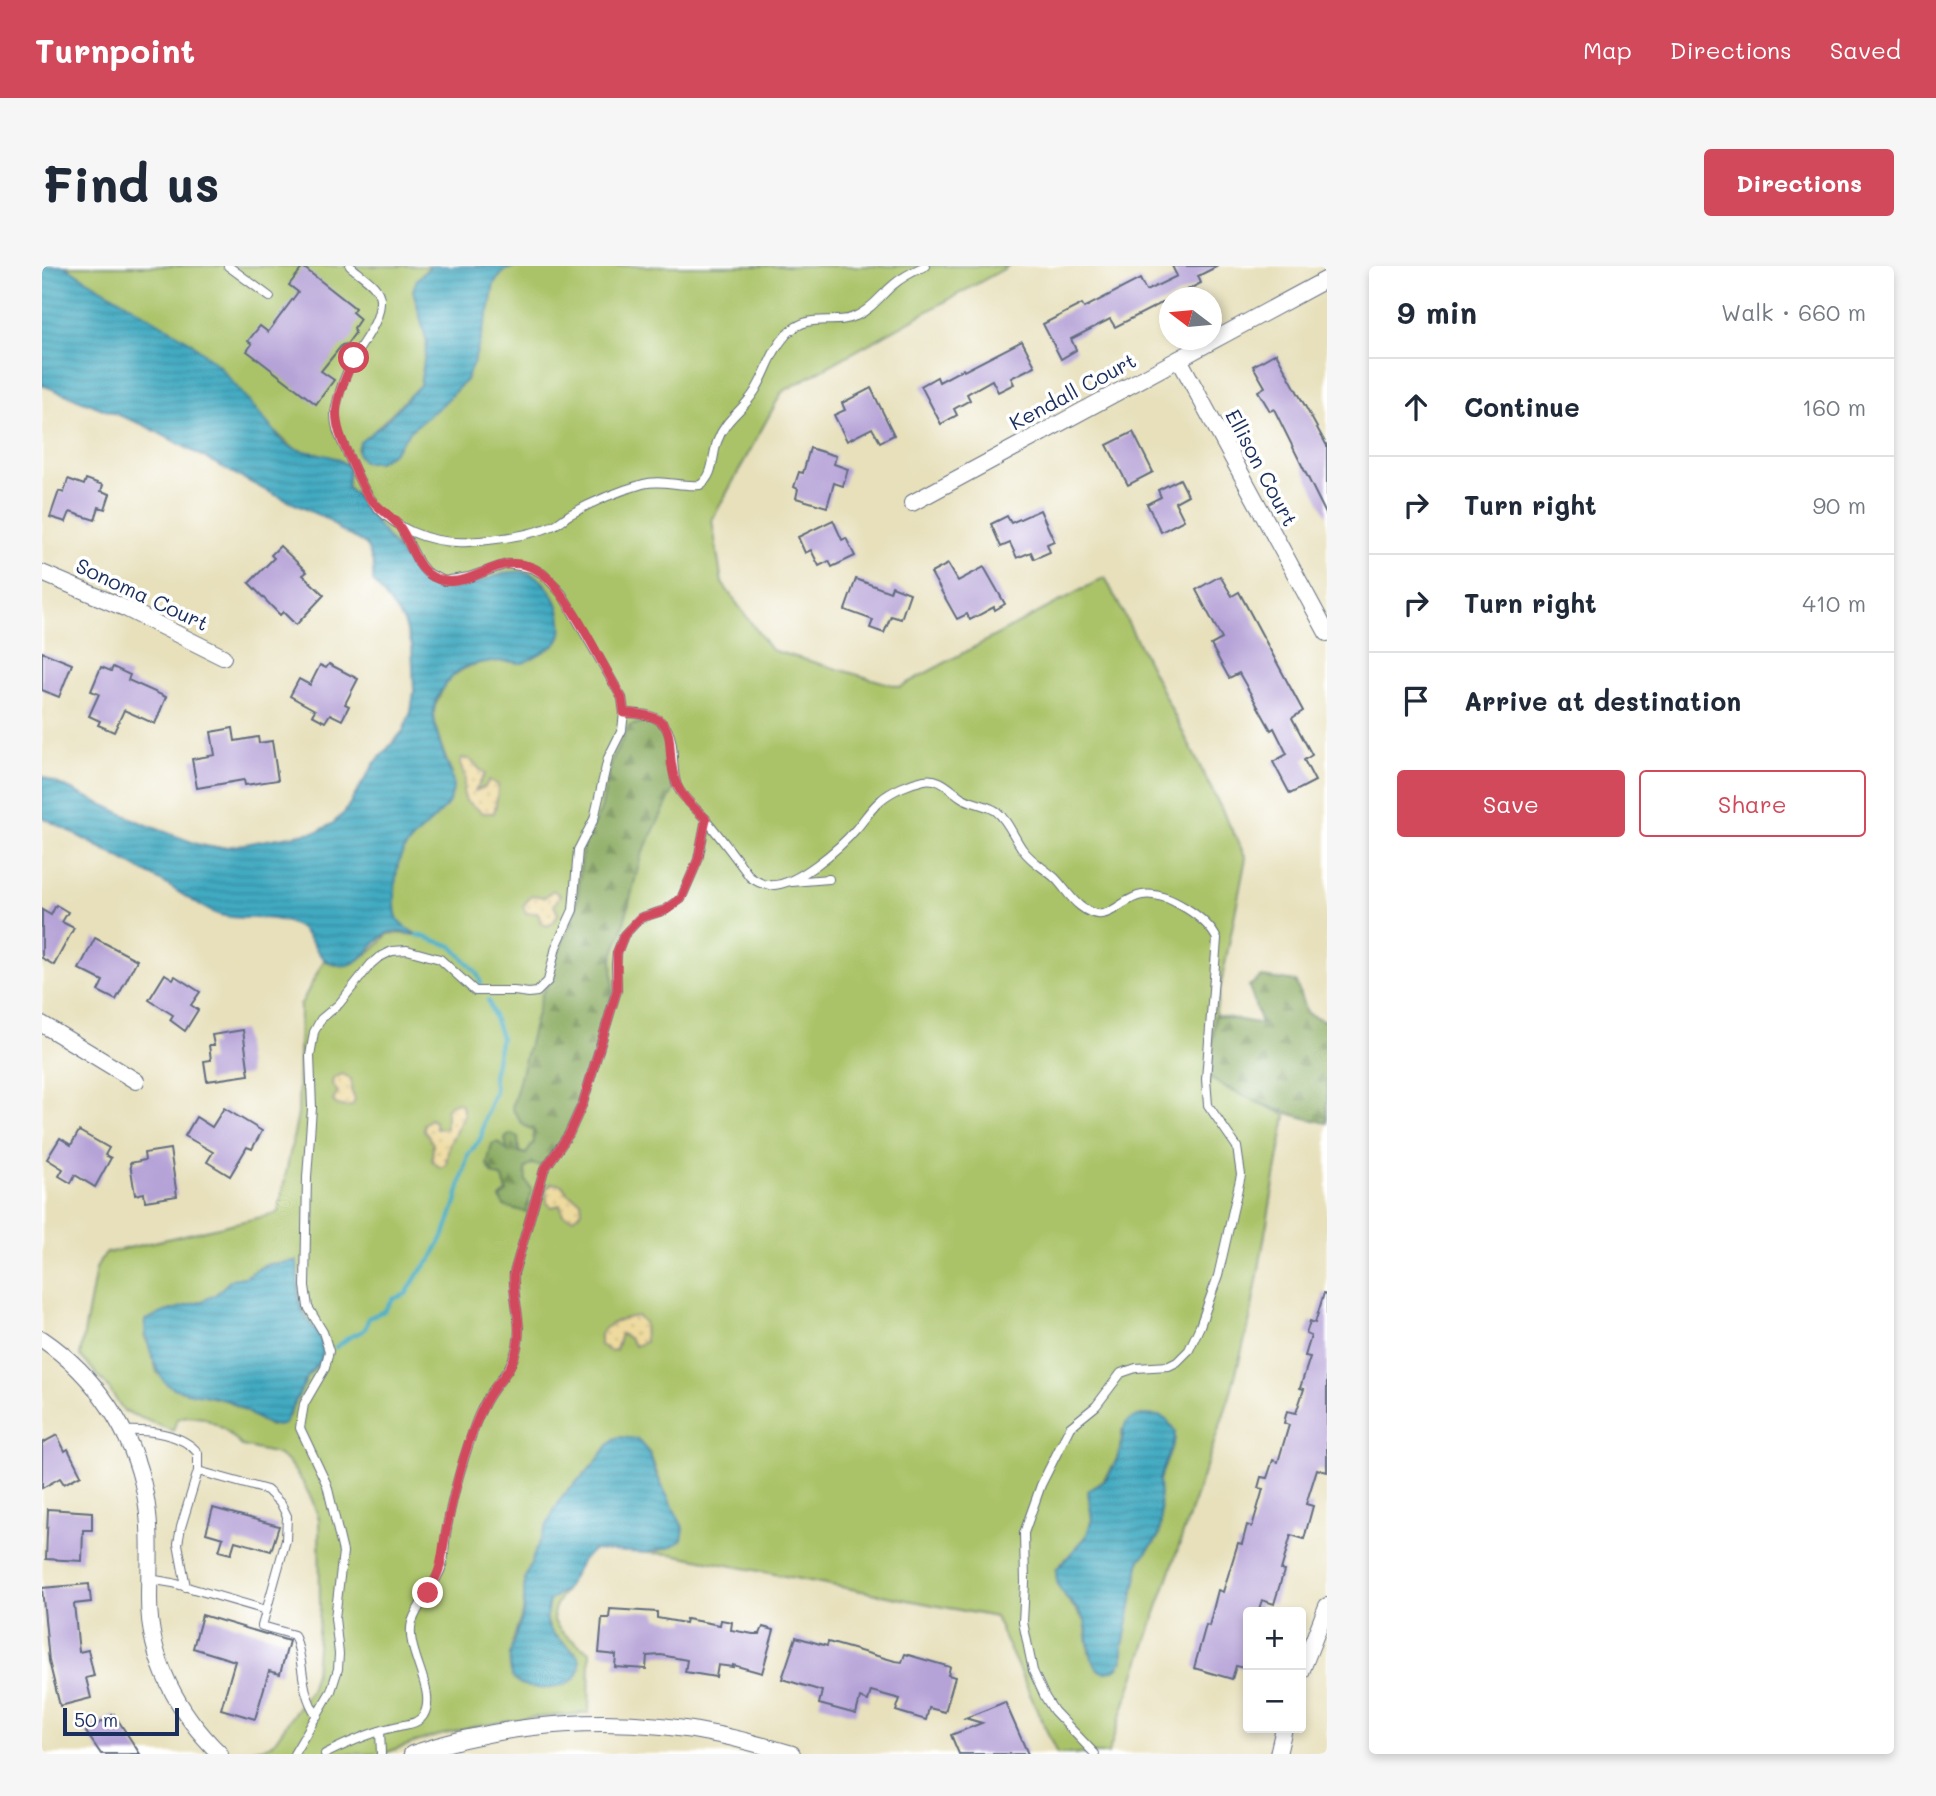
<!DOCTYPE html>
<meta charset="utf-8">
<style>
:root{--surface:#fff;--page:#f6f6f7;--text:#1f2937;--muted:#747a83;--line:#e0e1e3;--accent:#d1495b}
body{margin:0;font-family:Mali,sans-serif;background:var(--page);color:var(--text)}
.controls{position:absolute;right:21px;bottom:21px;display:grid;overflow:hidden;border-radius:7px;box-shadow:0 4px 10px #0003}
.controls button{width:63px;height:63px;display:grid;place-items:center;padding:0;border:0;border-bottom:2px solid var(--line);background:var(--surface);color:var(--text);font:35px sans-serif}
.compass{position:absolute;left:1117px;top:21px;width:63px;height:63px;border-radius:50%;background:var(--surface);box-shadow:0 4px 10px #0003;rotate:286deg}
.scale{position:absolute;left:21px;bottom:18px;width:116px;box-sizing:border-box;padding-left:7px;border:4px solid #1b2f5e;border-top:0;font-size:19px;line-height:24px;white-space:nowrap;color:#1b2f5e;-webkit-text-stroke:5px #fff;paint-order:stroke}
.stop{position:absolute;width:21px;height:21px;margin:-16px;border:5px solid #d1495b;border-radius:50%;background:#fff}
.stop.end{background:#d1495b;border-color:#fff;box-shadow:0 2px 7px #0008}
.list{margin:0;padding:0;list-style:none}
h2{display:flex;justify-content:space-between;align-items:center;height:91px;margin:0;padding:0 28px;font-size:30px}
h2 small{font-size:23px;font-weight:400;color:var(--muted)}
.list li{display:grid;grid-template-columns:46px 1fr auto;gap:21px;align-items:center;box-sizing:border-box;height:98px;padding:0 28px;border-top:2px solid var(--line)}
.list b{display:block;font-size:26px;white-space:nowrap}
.list em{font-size:23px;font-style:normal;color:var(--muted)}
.actions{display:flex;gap:14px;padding:21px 28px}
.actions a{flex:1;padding:16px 0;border:2px solid var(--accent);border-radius:7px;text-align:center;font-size:24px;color:var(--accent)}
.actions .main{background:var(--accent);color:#fff}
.icon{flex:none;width:38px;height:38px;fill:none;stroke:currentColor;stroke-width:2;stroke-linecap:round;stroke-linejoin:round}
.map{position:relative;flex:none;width:1285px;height:1488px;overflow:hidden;border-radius:7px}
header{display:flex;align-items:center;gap:42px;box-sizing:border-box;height:98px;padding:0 35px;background:var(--accent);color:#fff}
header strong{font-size:33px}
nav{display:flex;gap:38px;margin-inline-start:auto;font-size:24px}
.intro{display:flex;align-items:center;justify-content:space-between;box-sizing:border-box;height:168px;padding:0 42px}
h1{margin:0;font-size:49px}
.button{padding:18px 32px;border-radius:7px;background:var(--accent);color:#fff;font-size:24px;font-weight:700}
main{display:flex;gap:42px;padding:0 42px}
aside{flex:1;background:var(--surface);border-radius:7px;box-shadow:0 4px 10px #0003}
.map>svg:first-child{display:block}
.grass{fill:#aac368;stroke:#627963;stroke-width:2;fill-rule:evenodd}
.forest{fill:url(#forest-firs);stroke:#516c5d;stroke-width:2}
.sand{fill:url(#sand-dots);stroke:#84847e;stroke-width:2}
.water{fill:url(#water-rules);stroke:#2e6c90;stroke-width:2}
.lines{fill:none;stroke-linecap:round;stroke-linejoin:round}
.stream{stroke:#41aac1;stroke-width:4.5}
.building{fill:#b5a2d7}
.lane-casing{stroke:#626d7f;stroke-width:10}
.street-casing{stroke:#626d7f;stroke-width:18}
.lane{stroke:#fff;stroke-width:8}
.street{stroke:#fff;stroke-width:16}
.route{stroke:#d1495b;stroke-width:9}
.labels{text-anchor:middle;stroke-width:7;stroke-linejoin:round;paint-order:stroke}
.street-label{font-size:21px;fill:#1b2f5e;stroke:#fff}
</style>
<header>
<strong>Turnpoint</strong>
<nav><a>Map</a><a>Directions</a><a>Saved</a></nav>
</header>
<div class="intro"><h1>Find us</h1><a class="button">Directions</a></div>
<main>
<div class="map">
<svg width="1285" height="1488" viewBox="0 0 1285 1488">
<defs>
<pattern id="forest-firs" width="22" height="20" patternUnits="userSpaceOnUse" patternTransform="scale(1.75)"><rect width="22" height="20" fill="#87a95c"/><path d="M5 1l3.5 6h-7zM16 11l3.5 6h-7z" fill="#6e8a4f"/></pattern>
<pattern id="sand-dots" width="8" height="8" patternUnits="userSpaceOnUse" patternTransform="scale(1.75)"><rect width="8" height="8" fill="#eeda9e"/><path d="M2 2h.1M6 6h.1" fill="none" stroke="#ccbb8a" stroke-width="1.8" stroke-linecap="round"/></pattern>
<pattern id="water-rules" width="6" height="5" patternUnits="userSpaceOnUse" patternTransform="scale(1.75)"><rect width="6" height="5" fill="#41aac1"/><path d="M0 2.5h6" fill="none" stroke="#368ba0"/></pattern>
</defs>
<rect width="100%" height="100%" fill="#fff"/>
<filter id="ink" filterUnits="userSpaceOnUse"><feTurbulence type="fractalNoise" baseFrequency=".0143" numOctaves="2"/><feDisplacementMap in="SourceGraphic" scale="14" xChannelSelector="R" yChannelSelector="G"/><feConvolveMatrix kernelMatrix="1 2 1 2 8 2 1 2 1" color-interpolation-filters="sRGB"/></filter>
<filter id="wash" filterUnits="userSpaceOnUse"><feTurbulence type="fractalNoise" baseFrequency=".00686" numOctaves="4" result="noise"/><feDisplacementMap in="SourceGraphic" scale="28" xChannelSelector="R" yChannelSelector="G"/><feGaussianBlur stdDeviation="1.57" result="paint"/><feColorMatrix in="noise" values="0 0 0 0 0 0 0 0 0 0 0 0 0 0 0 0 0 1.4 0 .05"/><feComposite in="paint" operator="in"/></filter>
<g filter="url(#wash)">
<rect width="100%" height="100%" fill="#e7e0bb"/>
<path class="grass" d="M22,0H389L383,5L371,24L385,76L378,119L315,182V187L336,196L351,187L368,165L424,114L448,41L452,17L463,4L476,0H967L740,126L670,254L680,317L729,384L858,421L1063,311L1204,592L1173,749L1168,812L1186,823L1244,849L1208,1054L1187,1133L1066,1488H1015L953,1351L629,1288L604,1287L619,1284L622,1226L608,1188L566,1179L554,1196L522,1229L483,1318L481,1346L470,1376L532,1385C511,1369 499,1364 507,1335L524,1323C520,1329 514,1337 512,1344C506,1363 536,1377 548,1386L547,1447L487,1452L431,1461L383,1473L340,1488H194L227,1480L232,1476L268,1424L273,1406L278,1341L277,1253L270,1234L260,1215L246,1196L235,1188L200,1180L182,1163L162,1152L145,1150L135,1153L131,1165L82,1145L63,1117L38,1090L54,1003L58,994L65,987L236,947L256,848L258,740L282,694L292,699C302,695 316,693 325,688C352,671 331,664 373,669L360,660L353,651V603L360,585L369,575L410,508C403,491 392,464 392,446C392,441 395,435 397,431C411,396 447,392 480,397L502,319L487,308L406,325C372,323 341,264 320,239L318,233L305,221L307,202L284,189L253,184L226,159L48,16ZM255,996L257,1034L265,1055L278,1071L279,1094L266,1110L246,1151L228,1160L186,1135L136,1123L115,1107L109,1084L102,1070L123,1046L158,1036L173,1029L190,1013L203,1011L223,998ZM1100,1149L1117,1150L1133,1173L1117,1215L1119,1255L1117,1270L1098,1294L1081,1380V1395L1047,1387L1043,1355L1024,1332L1014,1304L1044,1271L1050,1253L1046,1226C1070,1209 1079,1193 1080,1164Z"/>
<g class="forest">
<path d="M601,456C637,459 621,498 632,523L599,590L580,665L570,692L571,725L545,815L524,867L500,900L489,898L483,903L484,915L490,925L484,946L462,940L458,932L465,926L461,912L451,908L445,899L450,878L455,876L465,884L463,872L469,868L476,871L477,886L484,888L492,876L491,864L480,858L470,842L500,728L511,710L514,692L534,645L541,579L559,544L570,494L587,460Z"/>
<path d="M1220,711L1254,716L1264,747L1285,756V857C1241,848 1207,835 1168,812L1173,749L1219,758L1207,720Z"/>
</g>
<g class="sand">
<path d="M420,492L427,493L443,508L433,525L443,521L447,514L456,519C457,522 453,544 452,547H441L424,535L421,526L423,512L418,497Z"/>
<polygon points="511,624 518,629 512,639 516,648 511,657 505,660 499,657 496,647 484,647 481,640 490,629 503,631"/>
<polygon points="301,808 309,813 309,824 313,833 311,839 305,841 295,839 291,835 296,826 290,819 291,812"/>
<polygon points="415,836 420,839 422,849 407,879 404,899 398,902 390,894 391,878 382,864 382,858 388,853 393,856 394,863 404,862 404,844 408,839"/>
<polygon points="510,917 520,919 526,928 539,935 540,945 531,952 521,949 518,939 510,941 505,937 504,923"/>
<path d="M595,1050L602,1056L603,1076L593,1080L587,1072L579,1068L574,1084L568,1085L558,1079V1068C566,1056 581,1052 595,1050Z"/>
</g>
<g class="water">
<path d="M0,0H22L146,74L177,100L243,178C263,191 291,183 307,202L305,221L318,233L320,239L377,312C421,353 477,264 513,333C518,342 523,366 516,375C511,381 501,386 494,390C490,392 484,396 480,397C475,397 469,395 464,395C445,395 423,396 410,411C402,419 393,433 392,443C390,455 400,484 404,495C409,507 414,518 409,531C406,540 400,545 393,552C363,581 354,583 353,628C353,653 353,656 376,669C367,668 358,665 349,666C331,670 321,707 292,698C273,693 271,669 256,661C230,646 204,656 178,649C164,645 136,625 122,617C82,594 41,572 0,551V510L100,557L155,578L169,581H185L277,565L290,558L302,547L332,498L361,465L369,446L372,425L370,380L362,356L331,315V297L324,278L298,264L285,253L223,224L102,159L0,119Z"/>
<polygon points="389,0 476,0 463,4 452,17 448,41 432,95 424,114 401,138 368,165 351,187 336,196 321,196 315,187 318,176 341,158 378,119 385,76 371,24 375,13"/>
<path d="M255,995L257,1034L260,1045L278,1071L281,1086L279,1094L266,1110L242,1158C226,1166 204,1143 189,1136C171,1128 141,1129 126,1119C115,1112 101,1067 103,1054L123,1046L158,1036L173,1029L190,1013L203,1011L223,999Z"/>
<path d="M1100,1149L1117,1150L1125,1154L1133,1165V1173L1117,1214L1119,1255L1117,1270L1098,1294L1081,1380C1081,1390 1082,1399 1072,1404C1044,1416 1048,1369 1043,1355C1034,1334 1013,1332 1014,1304L1044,1271L1050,1253L1046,1225C1052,1221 1060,1218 1064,1212C1071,1205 1076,1191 1079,1182C1083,1163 1077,1155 1100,1149Z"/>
<path d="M578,1171L595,1173L608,1188L614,1208L642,1263L640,1274L629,1281L604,1287L551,1284L540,1294L524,1323L507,1335C497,1372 520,1369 538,1393C538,1400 538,1407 532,1413C520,1424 477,1428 470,1409C462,1389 476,1366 481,1347C484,1335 480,1321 484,1310C490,1292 511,1241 523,1228C532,1217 544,1208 553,1197C562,1187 565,1176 578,1171Z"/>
</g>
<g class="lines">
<g class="stream">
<polyline points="376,669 410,680 435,707 439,717"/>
<path d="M294,1081C299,1078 303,1074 308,1071C321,1063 323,1070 326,1052L342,1045L351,1033L364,1028L376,1008L389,994L404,965L414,936L426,889L439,872L442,855L453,825L451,810L459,771L446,734"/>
</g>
</g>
<g id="blocks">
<g class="building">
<polygon points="1130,0 1176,0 1156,10 1159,17 1073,61 1068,53 1029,73 1034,84 1019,93 1001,58 1040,38 1042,42 1098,13 1104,25 1135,10"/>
<polygon points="261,1 313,42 310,46 318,53 312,62 313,67 305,78 300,79 279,105 292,114 274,138 205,85 210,78 206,75 218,60 226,66 256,26 247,19"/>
<polygon points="980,75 993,100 969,112 972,118 956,126 950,114 925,128 928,134 912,143 915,149 899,158 879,120 895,111 897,116 921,103 922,105"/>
<polygon points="1234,87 1285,180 1285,250 1232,143 1228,145 1216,125 1223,121 1211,100"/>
<polygon points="829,122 852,169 838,176 830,162 805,175 792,149 803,144 800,137"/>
<polygon points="1091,166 1111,206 1086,219 1065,179"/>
<polygon points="768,182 794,190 792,198 806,203 801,220 792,217 785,241 754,232 756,223 752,221 757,206 761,207"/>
<polygon points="26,213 42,219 44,213 61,219 59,225 68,228 63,243 57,241 53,254 28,246 24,256 8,251 17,225 22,227"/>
<polygon points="1138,213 1146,229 1133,236 1142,254 1119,266 1105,238 1119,231 1116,224"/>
<polygon points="998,244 1012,275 1005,278 1008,286 992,293 989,286 975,292 968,277 959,281 949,258 965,250 969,257"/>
<polygon points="791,254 800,274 804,272 813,290 790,301 787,295 777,300 769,284 763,287 756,271"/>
<polygon points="238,280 265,306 261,309 282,329 254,359 241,346 238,349 207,317 232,292 229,289"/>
<polygon points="906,298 916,315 942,301 963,338 953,344 952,341 928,354 925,348 915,353 889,307"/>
<polygon points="1178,310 1190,330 1197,326 1261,445 1250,452 1270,489 1262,494 1273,515 1248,528 1231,496 1245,488 1232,462 1229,464 1197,407 1187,412 1169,379 1180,373 1154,324"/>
<polygon points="814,313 848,326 850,320 868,327 859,353 849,350 842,367 828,362 831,354 803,344"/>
<polygon points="0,386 30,398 17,431 0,424"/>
<polygon points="287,398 316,413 303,438 307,440 300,454 288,448 283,456 270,449 273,444 248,430 257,413 268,419 278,399 284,402"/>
<polygon points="59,401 69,405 71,401 88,409 86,414 124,431 113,458 82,444 72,466 56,459 58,455 47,450 57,428 49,425"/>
<polygon points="191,462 193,475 216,471 217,477 230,475 236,514 203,519 202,514 155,522 150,493 173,489 169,466"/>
<polygon points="14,639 26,646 20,656 32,662 12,699 0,692 0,644 9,649"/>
<polygon points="53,672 95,694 74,734 56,725 61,715 37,703"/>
<polygon points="123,708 131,713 133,710 158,726 149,739 156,744 143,765 128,754 131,749 107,734"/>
<polygon points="201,764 207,809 165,815 162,795 169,794 167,779 172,779 170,769"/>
<polygon points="182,842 220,865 210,883 205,881 188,910 165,896 171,886 143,870 154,851 170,861"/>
<polygon points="37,865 67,882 63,889 69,892 53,921 33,909 29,917 17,910 21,903 5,893 18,872 29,879"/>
<polygon points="128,883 135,930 103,935 102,927 93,929 88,897 103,894 102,887"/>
<polygon points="1282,1027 1285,1028 1285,1206 1275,1203 1264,1238 1271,1240 1262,1273 1249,1269 1239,1304 1242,1305 1232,1338 1220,1334 1216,1346 1206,1346 1206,1403 1194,1400 1190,1413 1152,1402 1164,1359 1167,1360 1176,1324 1181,1326 1196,1277 1200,1278 1205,1259 1210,1261 1221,1223 1216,1222 1219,1211 1225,1212 1231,1194 1236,1196 1247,1159 1242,1157 1245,1145 1254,1147 1262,1123 1258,1122 1268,1091 1263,1090 1269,1070 1264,1068 1268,1055 1273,1057"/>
<polygon points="15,1169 23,1185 26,1183 39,1209 22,1218 18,1212 0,1222 0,1177"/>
<polygon points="171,1242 237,1260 229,1285 193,1275 189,1288 177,1285 181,1272 164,1267"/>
<polygon points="6,1243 50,1246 50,1264 41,1264 40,1295 4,1293"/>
<polygon points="47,1318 49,1336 32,1338 37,1386 46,1384 52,1410 44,1412 49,1432 18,1440 7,1395 0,1322"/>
<polygon points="568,1343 615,1346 615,1352 643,1357 644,1353 678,1359 679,1354 690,1356 689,1364 711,1368 718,1368 721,1361 732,1364 720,1407 691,1399 691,1401 676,1399 674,1411 643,1406 645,1394 619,1389 605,1390 604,1403 573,1401 574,1389 557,1387 560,1352 567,1352"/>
<polygon points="160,1349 247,1375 238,1408 227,1405 213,1453 179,1443 193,1395 151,1382"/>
<polygon points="754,1371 785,1380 786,1376 853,1395 860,1396 863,1388 908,1401 906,1409 913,1411 903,1446 887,1442 884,1454 854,1445 858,1433 829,1425 826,1435 818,1432 814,1448 777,1438 780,1425 740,1413"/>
<polygon points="963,1436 986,1488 917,1488 909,1469 940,1457 923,1452"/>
<polygon points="72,1448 98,1488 59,1488 44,1466"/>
</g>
</g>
</g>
<g filter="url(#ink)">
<use href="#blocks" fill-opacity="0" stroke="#626d7f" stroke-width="2"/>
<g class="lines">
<defs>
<g id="lane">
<polyline points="186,0 228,31"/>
<path d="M308,0C318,9 339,20 338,35C338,57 322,73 312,92C304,107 297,124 294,141C290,159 300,176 307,191C313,204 318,218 326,229C348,263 388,278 426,276C451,274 487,270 510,260C516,258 521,253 527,249C550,236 576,225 601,218C620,213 638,221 658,219C672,210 670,191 675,176C684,151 701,145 713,125C725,106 728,87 744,69C768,44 791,61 814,50C829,44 839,29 851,19C860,11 872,5 883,0"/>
<path d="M582,447C597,448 612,447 622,459C636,475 627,504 636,522C643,535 656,543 665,555C680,573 694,592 708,611C714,615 720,619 727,619C753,622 799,581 815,562C823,553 829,542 839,534C849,525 868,517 882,514C898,511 907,523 919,531C930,538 943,538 954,545C966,554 972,572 981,584C990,596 1002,602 1013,612C1022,621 1028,632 1038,640C1066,662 1076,633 1100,629C1125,625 1165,652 1175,673L1164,813L1166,839L1195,881L1199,909L1176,1010L1158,1060L1147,1084L1135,1096L1127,1100L1094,1102L1079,1107L1054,1140L1028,1161L999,1219L982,1267L983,1317L981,1356L991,1405L1003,1431L1012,1445L1053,1488"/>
<polyline points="750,616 787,613"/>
<path d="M82,1165C106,1164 140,1167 156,1187V1205L225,1224L239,1238L245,1250L244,1274L220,1360L252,1369C264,1397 256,1422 275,1450"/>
<polyline points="107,1313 131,1317 224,1344"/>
<polyline points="144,1321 136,1278 139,1261 156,1205"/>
<polyline points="338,1465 339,1488"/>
<polyline points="252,1488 289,1425 296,1403 297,1388 293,1352 301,1286 285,1219 258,1162 262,1138 283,1102 287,1085 281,1066 266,1041 263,1020 265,911 270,842 268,790 272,766 279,753 297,738 329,698 336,692 350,685 365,684 398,693 433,725 472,725 487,727 495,726 506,715 514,681 531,644 536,584 552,553 566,492 580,464 582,447 580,432 520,328 501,308 490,302 465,298 427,311 402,315 384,306 377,297 358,260"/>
<path d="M283,1488C307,1476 331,1465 357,1460C366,1458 375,1458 381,1450C397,1426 362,1385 370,1356C377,1336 393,1320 400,1300C403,1290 402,1279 404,1268C409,1234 420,1197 431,1165C434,1155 439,1144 444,1135C455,1115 469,1106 475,1081C481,1055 470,1032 472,1007L502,904L527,868L541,837L575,724L574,699L575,687L582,669L598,652L623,644L639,633L656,594L664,553"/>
</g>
<g id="street">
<polyline points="1137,93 1285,367"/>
<polyline points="870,237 1285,13"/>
<polyline points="0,307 85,343 181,391"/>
<polyline points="0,758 94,815"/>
<path d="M0,1073C53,1109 91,1165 103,1228C110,1263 107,1299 107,1334C107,1394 136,1447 178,1488"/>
<polyline points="1259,1406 1285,1340"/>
<path d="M370,1488C467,1455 577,1448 677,1469C702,1474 726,1481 750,1488"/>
<polyline points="1236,1488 1242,1462"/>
</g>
</defs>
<use href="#lane" class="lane-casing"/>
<use href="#street" class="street-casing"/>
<use href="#lane" class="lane"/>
<use href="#street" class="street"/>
</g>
</g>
<g class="lines" filter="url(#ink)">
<path class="route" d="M312,92C291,140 287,149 310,197C315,208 320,221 327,231C335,242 349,249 357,260C372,279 372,310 403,315C436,320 461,280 500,307C526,326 562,402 580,432L582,447C647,448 618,480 635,519C641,533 654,543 664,553L656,594L639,633L624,644L598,652L582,669L575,687V724L541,837L527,868L502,904L472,1007C470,1031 480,1052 476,1076C471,1108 455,1113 443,1137C424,1174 412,1225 404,1266C399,1292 401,1302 386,1327"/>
</g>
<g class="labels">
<g class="street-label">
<text transform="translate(1031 126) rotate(-28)" y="7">Kendall Court</text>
<text transform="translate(1219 202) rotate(62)" y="7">Ellison Court</text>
<text transform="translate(100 329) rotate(25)" y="7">Sonoma Court</text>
</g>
</g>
</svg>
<div class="controls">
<button>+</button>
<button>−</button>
</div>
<svg class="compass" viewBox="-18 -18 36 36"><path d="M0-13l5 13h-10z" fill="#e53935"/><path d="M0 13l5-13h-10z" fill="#747a83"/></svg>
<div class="scale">50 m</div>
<div class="stop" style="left:312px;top:92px"></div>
<div class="stop end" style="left:386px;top:1327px"></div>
</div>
<aside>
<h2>9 min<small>Walk · 660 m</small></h2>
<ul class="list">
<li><svg class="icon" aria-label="ahead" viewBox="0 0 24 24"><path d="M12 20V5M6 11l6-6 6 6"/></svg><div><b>Continue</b></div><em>160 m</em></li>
<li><svg class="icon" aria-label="right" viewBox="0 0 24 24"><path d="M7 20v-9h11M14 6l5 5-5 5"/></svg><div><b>Turn right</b></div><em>90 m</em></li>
<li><svg class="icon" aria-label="right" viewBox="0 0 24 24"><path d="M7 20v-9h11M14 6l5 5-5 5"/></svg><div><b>Turn right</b></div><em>410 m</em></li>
<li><svg class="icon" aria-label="arrive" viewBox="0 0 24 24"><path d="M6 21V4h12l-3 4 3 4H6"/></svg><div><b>Arrive at destination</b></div></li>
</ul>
<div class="actions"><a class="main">Save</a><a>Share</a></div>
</aside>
</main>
